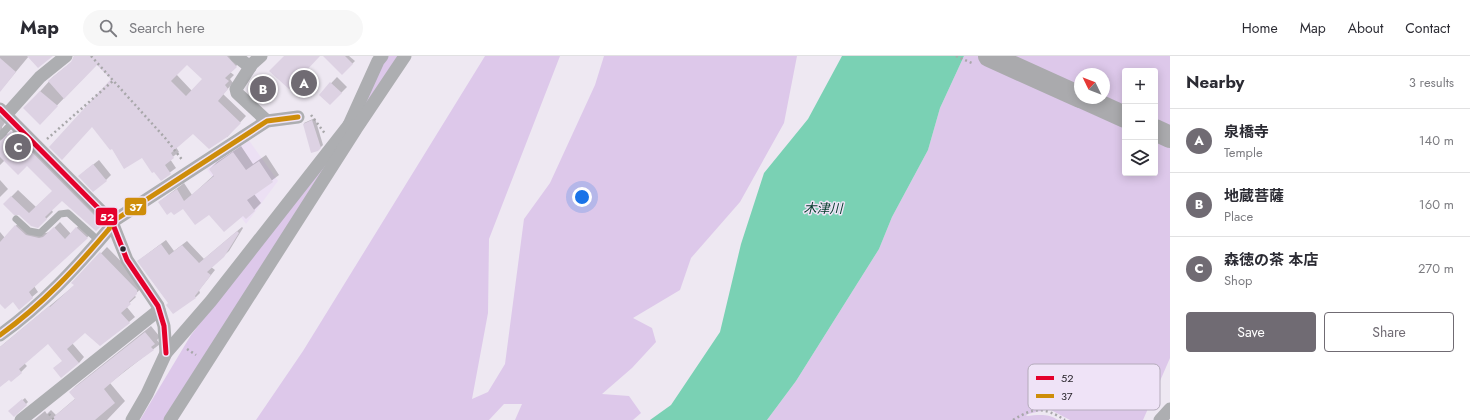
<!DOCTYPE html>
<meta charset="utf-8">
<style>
:root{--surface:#fff;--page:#f7f7f7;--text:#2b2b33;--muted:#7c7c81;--line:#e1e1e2;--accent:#706b73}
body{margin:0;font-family:Jost,"Noto Sans JP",sans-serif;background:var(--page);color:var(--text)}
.controls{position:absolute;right:12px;top:12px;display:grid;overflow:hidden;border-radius:4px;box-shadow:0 2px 10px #0003}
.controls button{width:36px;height:36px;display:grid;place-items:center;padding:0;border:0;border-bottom:1px solid var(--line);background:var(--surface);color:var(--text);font:20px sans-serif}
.compass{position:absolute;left:1074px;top:12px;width:36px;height:36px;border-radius:50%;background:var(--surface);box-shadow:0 2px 10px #0003;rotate:313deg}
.you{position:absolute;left:582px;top:141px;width:14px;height:14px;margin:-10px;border:3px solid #fff;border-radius:50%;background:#1a73e8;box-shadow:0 0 0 6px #1a73e833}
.badge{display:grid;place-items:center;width:26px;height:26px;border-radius:50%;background:var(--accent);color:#fff;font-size:13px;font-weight:700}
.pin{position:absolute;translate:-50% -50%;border:2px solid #fff;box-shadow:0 1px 4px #0006}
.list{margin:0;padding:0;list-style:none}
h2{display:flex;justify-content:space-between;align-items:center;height:52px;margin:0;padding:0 16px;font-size:17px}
h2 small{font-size:13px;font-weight:400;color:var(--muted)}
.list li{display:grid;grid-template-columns:26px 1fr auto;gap:12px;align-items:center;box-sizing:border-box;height:64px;padding:0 16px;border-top:1px solid var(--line)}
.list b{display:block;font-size:15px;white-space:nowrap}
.list p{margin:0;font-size:13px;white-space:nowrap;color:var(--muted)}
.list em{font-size:13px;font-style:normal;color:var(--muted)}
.actions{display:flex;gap:8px;padding:12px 16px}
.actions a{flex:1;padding:9px 0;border:1px solid var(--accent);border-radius:4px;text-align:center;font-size:14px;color:var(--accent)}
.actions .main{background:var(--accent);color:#fff}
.icon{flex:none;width:22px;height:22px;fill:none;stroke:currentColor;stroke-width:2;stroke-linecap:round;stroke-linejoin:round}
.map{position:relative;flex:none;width:1170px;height:364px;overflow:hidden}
header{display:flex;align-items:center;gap:24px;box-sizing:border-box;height:56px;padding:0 20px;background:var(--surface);border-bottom:1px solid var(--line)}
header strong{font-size:19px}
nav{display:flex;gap:22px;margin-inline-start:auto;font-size:14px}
.search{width:280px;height:36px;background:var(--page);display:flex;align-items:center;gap:10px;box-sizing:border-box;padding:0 14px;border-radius:22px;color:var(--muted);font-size:15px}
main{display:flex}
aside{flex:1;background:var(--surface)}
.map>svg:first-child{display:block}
.built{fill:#ece0f4}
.green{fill:#ddc8ea;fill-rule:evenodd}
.water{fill:#7ad1b4}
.shadow{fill:#0003;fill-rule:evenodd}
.building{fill:#ddd2e3;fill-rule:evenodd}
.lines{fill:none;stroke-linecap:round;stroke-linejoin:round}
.path{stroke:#a8a7aa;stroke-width:2.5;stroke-dasharray:2 3;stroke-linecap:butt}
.service{stroke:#adaeb1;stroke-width:7}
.minor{stroke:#adaeb1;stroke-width:13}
.trunk{stroke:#aaaaad;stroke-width:22}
.bus-1-casing{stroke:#efe3f7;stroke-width:8}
.bus-2-casing{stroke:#efe3f7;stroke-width:8}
.bus-1{stroke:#e4002b;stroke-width:5}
.bus-2{stroke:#ce8d09;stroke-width:5}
.bus-dot{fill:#2c282f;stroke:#efe3f7;stroke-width:1.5}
.labels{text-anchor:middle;stroke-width:3;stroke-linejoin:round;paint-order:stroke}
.water-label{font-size:13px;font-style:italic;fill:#003928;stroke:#efe3f7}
.key{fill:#efe3f7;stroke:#b4abbb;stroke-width:1}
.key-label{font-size:11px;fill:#2c282f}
.line-badge{stroke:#efe3f7;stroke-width:1.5}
.badge-label{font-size:11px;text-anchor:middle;font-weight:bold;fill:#fff}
</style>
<header>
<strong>Map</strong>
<div class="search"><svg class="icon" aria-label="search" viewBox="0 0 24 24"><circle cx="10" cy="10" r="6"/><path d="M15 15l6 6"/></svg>Search here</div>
<nav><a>Home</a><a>Map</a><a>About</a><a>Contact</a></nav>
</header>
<main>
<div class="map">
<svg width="1170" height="364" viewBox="0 0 1170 364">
<rect width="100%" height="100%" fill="#eee8f2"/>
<polygon class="built" points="248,83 278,125 246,168 206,112"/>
<g class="green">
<polygon points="388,0 399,0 361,55 382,7"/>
<polygon points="485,0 560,0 489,183 488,257 472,343 488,336 505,308 524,163 550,127 595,29 604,0 797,0 784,67 740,146 691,202 680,234 633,262 652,272 656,286 632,312 602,338 629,340 641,357 633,364 515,364 522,348 504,348 489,364 256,364 303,295"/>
<path d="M964,0H1170V302L1143,364H1070L1049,353L1028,358L1026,360C1038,359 1048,357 1058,364H767L796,325L879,193L892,161L928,94L940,52ZM1125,15H1155V117H1125ZM1080,18H1104V42H1080Z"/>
<polygon points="343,86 164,364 140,364 191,279 332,97"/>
</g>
<polygon class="water" points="842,0 964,0 940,52 928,94 892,161 879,193 796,325 767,364 650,364 671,349 720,276 741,188 764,117 808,63"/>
<g class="shadow">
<polygon points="0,0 52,0 29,0 0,35"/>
<path d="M74,0H238L242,4L230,16L234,19L230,23L233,27L223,38L246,60L227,81L193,77L176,91L179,96L170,103L176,112L161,123L113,23L97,8L40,67L25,52L53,21L73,5ZM187,8L204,23L192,35L176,18Z"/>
<polygon points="344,0 349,0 355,5 342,18"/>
<polygon points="337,21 347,31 330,48 320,39"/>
<polygon points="0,57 7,64 2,71 3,77 10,78 16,72 109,160 96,174 62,143 51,153 53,156 38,171 4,148 18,134 36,151 53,135 27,109 5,104 0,109"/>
<polygon points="315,62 323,89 318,94 312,96 304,67"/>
<polygon points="241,90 253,108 266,99 279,119 254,138 261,147 246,162 243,159 209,157 159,146 184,127 192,139 214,119 210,113 217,106"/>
<polygon points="99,104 111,119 106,124 85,115"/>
<polygon points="0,124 8,133 0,141"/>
<polygon points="21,164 32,174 46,177 50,176 60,166 71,178 82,166 93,176 34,230 38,236 32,241 0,246 0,176 5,182"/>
<polygon points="242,171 243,172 229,195 211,211 215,214 199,234 200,237 196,241 169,247 138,205 166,184 174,195 187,185 204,203"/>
<polygon points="107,191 143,228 143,231 134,239 136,241 126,250 135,261 129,266 85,276 72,287 84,301 79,307 63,304 48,286 24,307 27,310 21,316 11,325 9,322 0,330 0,291 75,229 73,227"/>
<polygon points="151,270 160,281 157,284 160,288 110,327 125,345 107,364 34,364 45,355 47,358 51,354 56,359 76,342 70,336 76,330"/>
<polygon points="25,342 28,346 14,360 12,353"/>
</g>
<g class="building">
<polygon points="27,0 53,0 38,12"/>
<path d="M74,0H227L237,11L225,22L229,25L225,29L228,33L218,45L241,67L227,81L209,93L193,78L171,97L174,102L165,109L171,118L161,125L154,116L152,117L142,102L124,113L112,93L110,94L92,71L62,104L49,91L111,23L97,9L64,43L48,25L71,6ZM187,9L202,23L186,40L171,25Z"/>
<polygon points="284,0 320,0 289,33 269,15"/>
<polygon points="323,0 345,0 353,8 342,19"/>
<polygon points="0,2 16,16 0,36"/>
<polygon points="330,26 342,37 330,49 319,39"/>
<polygon points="40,35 58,50 40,69 23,52"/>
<polygon points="312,64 321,92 318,95 311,97 303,68"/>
<polygon points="11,75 103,168 96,175 62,145 45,161 47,163 38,172 31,170 19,159 14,159 3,148 11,140 29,157 52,135 27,110 18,119 0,101 0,85"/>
<polygon points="233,96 246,114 259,105 273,126 247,144 255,155 246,163 243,160 224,176 209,159 195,169 183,153 174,159 171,156 167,159 158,146 177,133 184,145 214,120 209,113"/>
<polygon points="93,108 107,125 93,136 78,120"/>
<polygon points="15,169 26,179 39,182 43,181 54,171 65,183 76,171 88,182 29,236 33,242 19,254 13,246 5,253 0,248 0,186"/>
<polygon points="237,175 239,177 224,201 207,216 211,219 195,240 196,242 173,258 166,249 168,247 137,205 161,188 169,199 182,189 199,207"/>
<polygon points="100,196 137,234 137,238 129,246 131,248 121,257 130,267 100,290 85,277 67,293 79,307 61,322 53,312 62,305 48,288 19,313 22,317 11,326 9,324 0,331 0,291 43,255 49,250 50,251 74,229 71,227"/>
<polygon points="145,276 155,288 151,291 154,294 126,314 104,333 115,347 95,364 50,364 75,343 69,336"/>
<polygon points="22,343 27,349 14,361 8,355"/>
</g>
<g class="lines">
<g class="path">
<polyline points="91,0 166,83 183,105"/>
<polyline points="956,0 974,8"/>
<polyline points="311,59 326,79"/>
<polyline points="47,83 114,24"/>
<polyline points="187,293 196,299"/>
<polyline points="49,358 54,364"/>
<path d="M1013,364C1034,351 1044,351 1065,364"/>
</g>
<g class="service">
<polyline points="0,80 13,66"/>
<polyline points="16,163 29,175 40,177 60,158 68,157 99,185"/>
</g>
<g class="minor">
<polyline points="236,0 250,11"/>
<polyline points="261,0 252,8 236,33 237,37 267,65"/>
<polyline points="0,53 112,166 127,204 158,250 164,270 166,297"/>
<polyline points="6,59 40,21 66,0"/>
<polyline points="349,69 378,5 382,0"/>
<path d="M0,279C42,249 76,212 109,173L112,166L267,65L298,61"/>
<polyline points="21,364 159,254"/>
<polyline points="132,364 147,338 166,297 211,245 349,69 354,72"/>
<polyline points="170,364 356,73 405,0"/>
<polyline points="1160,364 1170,353"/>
</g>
<g class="trunk">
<polyline points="989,0 1080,41"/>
<polyline points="1083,42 1125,61"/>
<polyline points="1155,74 1170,81"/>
</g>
<defs>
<polyline id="bus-1" points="0,53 112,166 127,204 158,250 164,270 166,297"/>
<path id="bus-2" d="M0,279C42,249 76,212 109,173L112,166L267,65L298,61"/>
</defs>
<use href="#bus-1" class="bus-1-casing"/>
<use href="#bus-2" class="bus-2-casing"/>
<use href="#bus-1" class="bus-1"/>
<use href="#bus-2" class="bus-2"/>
</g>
<circle class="bus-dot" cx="123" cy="193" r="3.5"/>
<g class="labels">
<g class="water-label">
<text x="823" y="157">木津川</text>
</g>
</g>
<rect x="1028" y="308" width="132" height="46" rx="6" class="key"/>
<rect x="1036" y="320" width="18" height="4" fill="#e4002b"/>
<rect x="1036" y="338" width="18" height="4" fill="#ce8d09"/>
<g class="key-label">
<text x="1061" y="326">52</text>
<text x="1061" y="344">37</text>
</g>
<g class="line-badge">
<rect x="124" y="141" width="23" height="19" rx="4" fill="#ce8d09"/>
<rect x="95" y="151" width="23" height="19" rx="4" fill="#e4002b"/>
</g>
<g class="badge-label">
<text x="136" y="155">37</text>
<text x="107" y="165">52</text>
</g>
</svg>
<div class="controls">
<button>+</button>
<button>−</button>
<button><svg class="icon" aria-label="layers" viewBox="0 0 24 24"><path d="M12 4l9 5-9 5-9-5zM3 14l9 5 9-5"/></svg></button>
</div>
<svg class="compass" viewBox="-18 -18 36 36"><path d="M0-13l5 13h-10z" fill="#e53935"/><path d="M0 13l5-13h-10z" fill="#7c7c81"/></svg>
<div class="you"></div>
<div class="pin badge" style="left:304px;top:27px">A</div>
<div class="pin badge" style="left:263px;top:33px">B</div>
<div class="pin badge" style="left:18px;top:91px">C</div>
</div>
<aside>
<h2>Nearby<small>3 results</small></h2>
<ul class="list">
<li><span class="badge">A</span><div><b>泉橋寺</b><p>Temple</p></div><em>140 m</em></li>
<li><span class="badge">B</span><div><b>地蔵菩薩</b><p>Place</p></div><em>160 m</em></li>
<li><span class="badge">C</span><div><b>森徳の茶 本店</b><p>Shop</p></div><em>270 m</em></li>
</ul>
<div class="actions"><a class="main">Save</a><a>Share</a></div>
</aside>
</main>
